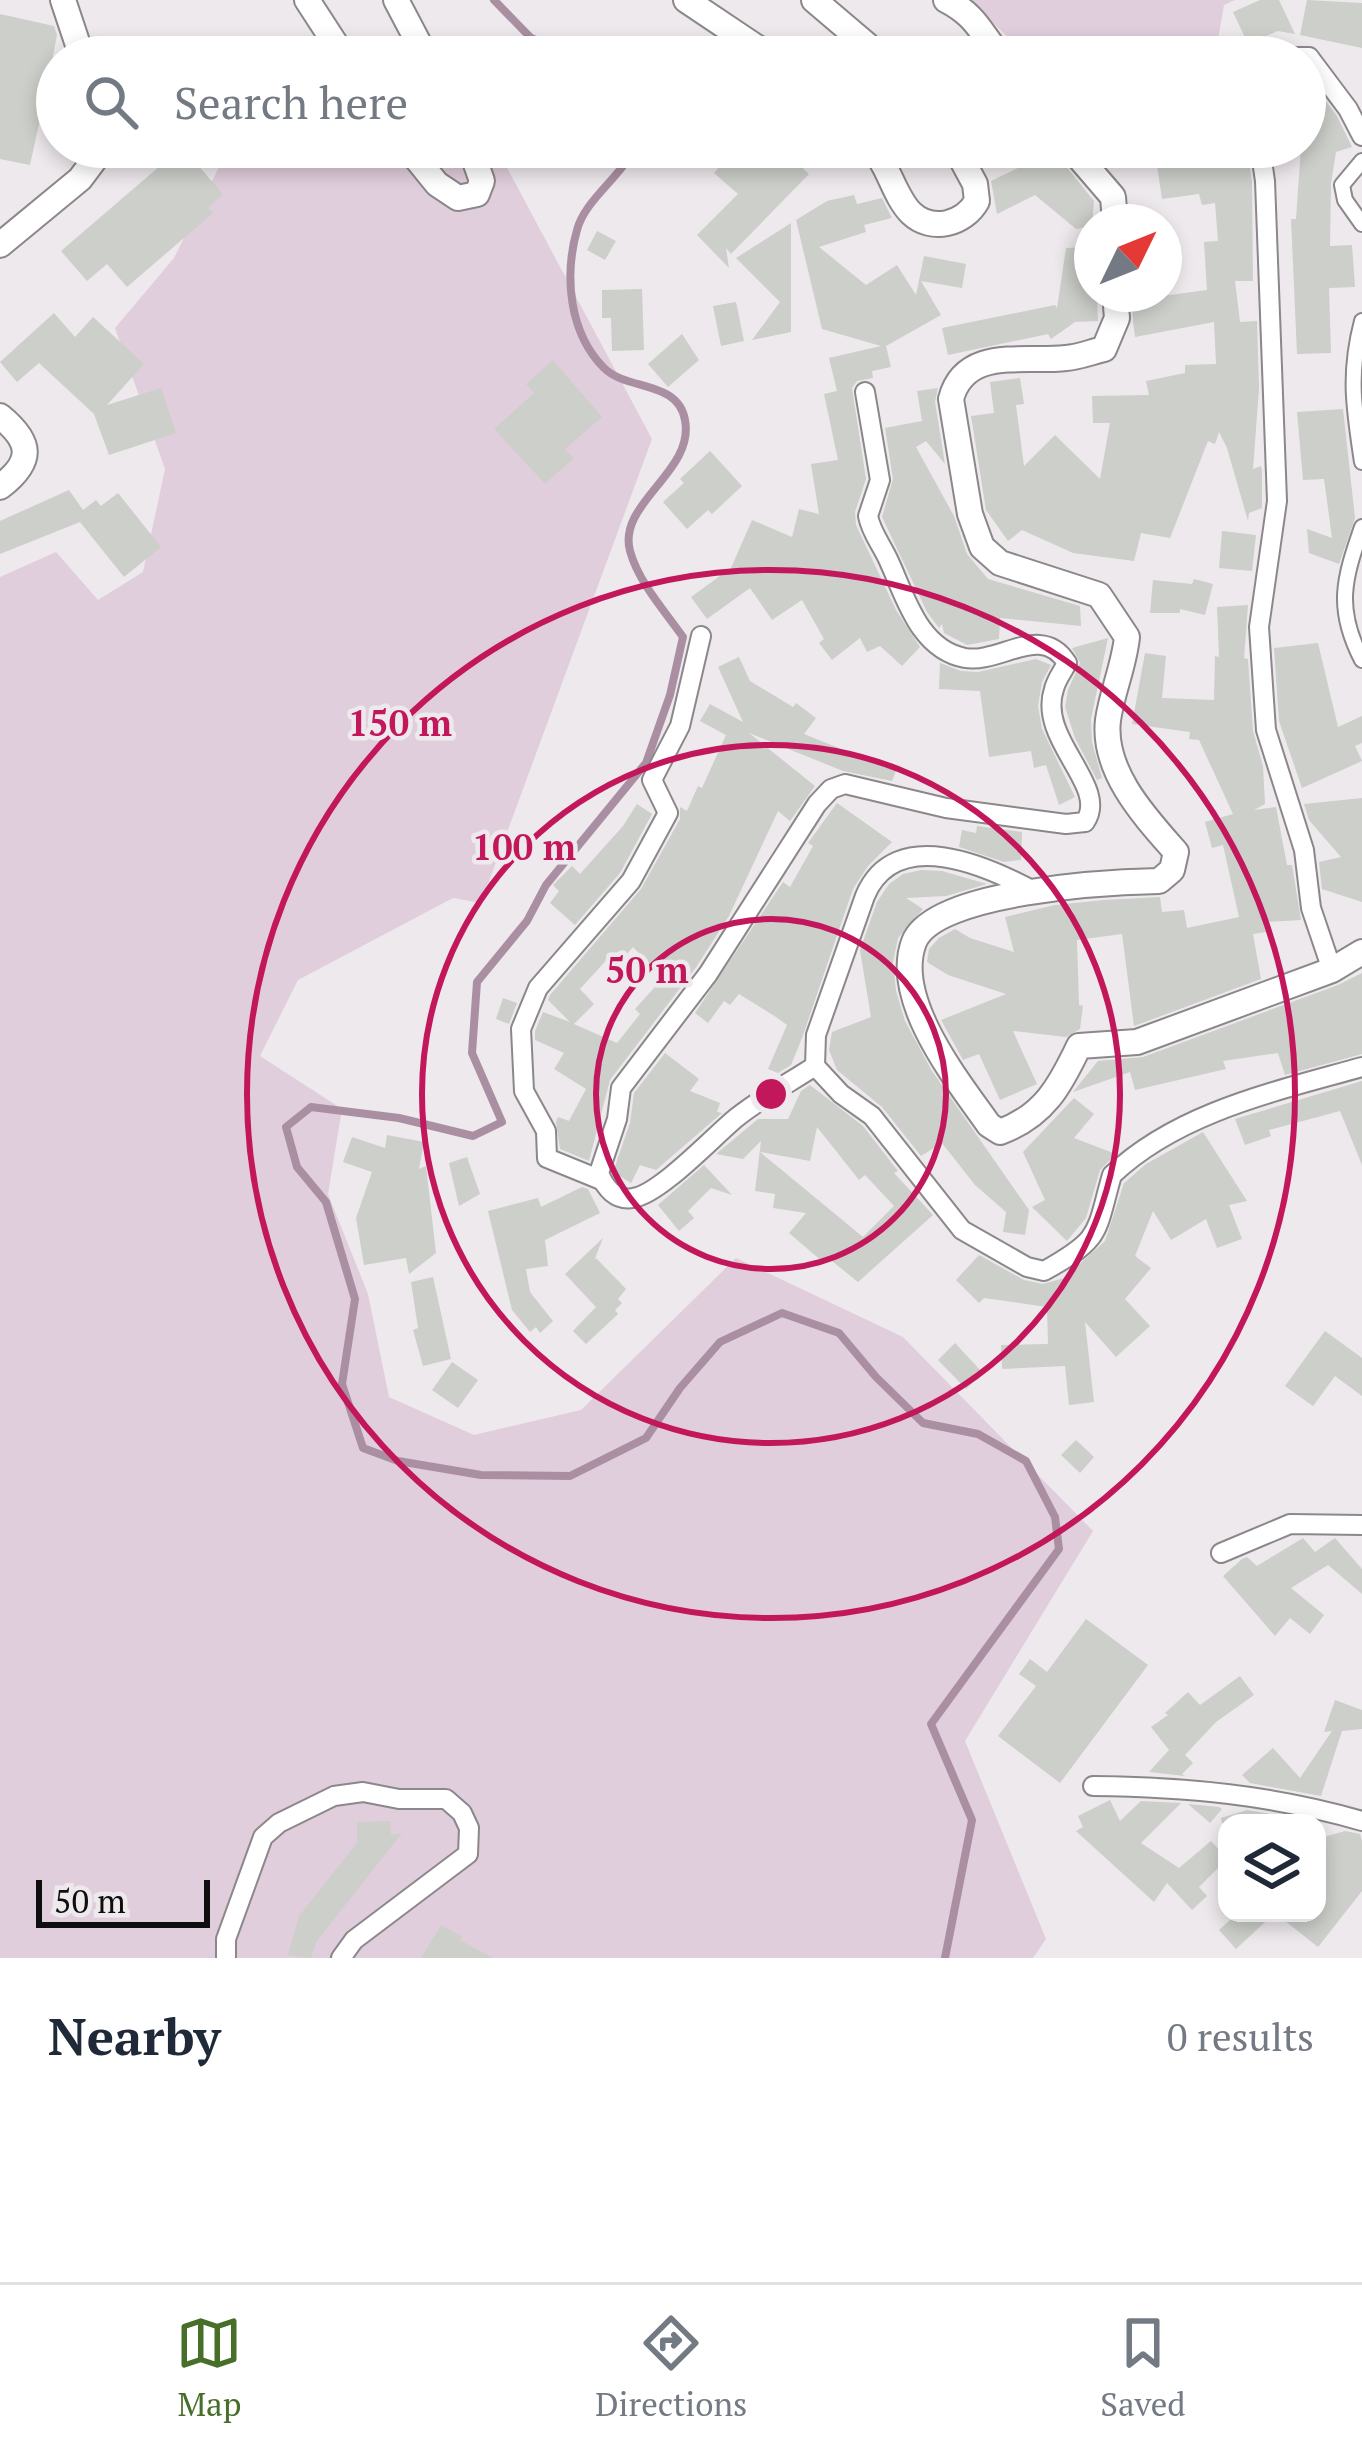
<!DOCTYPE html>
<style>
:root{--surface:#fff;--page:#f2f2f3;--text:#1f2937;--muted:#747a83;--line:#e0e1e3;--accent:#476f2a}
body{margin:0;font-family:"PT Serif",serif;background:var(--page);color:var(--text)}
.controls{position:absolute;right:36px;bottom:36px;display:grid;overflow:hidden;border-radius:24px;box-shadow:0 6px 18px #0003}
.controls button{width:108px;height:108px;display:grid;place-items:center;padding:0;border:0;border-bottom:3px solid var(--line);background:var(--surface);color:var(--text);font:60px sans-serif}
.compass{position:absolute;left:1074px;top:204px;width:108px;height:108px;border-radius:50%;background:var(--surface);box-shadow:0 6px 18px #0003;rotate:47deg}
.scale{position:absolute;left:36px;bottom:30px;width:174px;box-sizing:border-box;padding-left:12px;border:6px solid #0f0d0e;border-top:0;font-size:33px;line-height:42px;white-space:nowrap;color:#0f0d0e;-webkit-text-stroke:9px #eee9ed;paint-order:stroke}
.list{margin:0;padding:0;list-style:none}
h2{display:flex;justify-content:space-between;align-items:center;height:156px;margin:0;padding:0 48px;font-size:51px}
h2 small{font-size:39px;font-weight:400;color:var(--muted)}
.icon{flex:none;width:66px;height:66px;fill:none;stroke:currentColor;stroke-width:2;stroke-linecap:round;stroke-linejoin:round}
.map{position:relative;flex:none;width:1362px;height:1958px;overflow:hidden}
.search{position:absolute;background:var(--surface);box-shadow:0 6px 18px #0003;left:36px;right:36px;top:36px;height:132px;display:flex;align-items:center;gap:30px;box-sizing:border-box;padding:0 42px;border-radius:66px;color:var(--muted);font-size:45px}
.sheet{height:324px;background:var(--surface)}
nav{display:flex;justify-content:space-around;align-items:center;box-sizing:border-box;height:168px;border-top:3px solid var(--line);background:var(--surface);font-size:33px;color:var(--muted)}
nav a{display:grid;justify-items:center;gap:6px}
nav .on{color:var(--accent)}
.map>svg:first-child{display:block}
.green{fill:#e1cedc}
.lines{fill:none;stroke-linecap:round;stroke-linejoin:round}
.stream{stroke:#aa8fa3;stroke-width:8}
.building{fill:#cccfca;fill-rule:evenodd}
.pedestrian-casing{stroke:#8b878a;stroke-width:18}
.minor-casing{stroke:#8b878a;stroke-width:22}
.tertiary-casing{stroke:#8b878a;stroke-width:28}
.pedestrian{stroke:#fff;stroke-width:14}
.minor{stroke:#fff;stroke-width:18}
.tertiary{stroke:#fff;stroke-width:24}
.ring{fill:none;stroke:#c2185b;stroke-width:6}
.centre{fill:#c2185b;stroke:#eee9ed;stroke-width:6}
.ring-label{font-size:36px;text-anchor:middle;font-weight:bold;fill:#c2185b;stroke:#eee9ed;stroke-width:9;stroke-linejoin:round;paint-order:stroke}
</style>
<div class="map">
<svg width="1362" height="1958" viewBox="0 0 1362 1958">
<rect width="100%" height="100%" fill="#eee9ed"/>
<g class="green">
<polygon points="970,0 1235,0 1224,5 1215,57 1028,57"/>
<polygon points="229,147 496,147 652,439 481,903 453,898 298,980 260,1056 342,1109 328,1194 368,1294 389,1397 474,1435 581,1410 736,1258 903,1337 1093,1531 965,1741 1046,1939 1033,1958 0,1958 0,577 56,552 98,600 143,572 165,469 115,328 174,258"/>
</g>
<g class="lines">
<g class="stream">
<polyline points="494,0 531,38 576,57"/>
<path d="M634,147C622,177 585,199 577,230C564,276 569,333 604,368C627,391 678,380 685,420C695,472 617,503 630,551C639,583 664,610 683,637L670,695L646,763L546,885L527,921L477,982L472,1053L502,1122L473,1136L399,1118L311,1107L286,1127L297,1167L326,1202L355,1299L342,1384L363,1448L398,1461L481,1475L570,1476L646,1438L680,1388L720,1342L782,1313L839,1333L876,1377L923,1423L978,1434L1026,1461L1055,1517L1059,1549L931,1724L972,1820L945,1958"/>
</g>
</g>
<g class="building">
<polygon points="1260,0 1279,0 1295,34 1278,31 1248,44 1233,12"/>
<polygon points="1307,0 1362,3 1362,48 1300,35"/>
<polygon points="0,14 54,26 57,35 50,71 57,72 57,122 40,119 30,165 0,159"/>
<polygon points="1305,74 1337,116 1352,147 1336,152 1331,183 1330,246 1352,245 1355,287 1329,288 1331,353 1297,354 1291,219 1296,219 1301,147 1305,147"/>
<polygon points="182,147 223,194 208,208 213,213 127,287 107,264 87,281 61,251"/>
<polygon points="736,147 746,156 753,148 773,166 786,153 809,174 731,254 726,248 729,268 697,235 738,194 714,173"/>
<polygon points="1026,147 1033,147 1049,162 1056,154 1094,201 1092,226 1076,229 1035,195 997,214 991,181 1026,164 1017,156"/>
<polygon points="1190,147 1247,147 1252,182 1253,281 1235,281 1240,322 1257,321 1259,388 1253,469 1261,466 1262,470 1262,508 1249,513 1248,521 1227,448 1219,432 1215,444 1208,441 1170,538 1141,533 1134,561 1073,553 1022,530 1008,541 986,510 971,416 994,413 990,382 1020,378 1024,404 1016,405 1024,466 1055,435 1100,479 1110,423 1093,423 1092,396 1149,395 1146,381 1185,373 1185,365 1216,364 1214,322 1135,337 1133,321 1132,300 1207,290 1204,242 1218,241 1215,203 1202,205 1199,194 1162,199 1157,165 1194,159"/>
<polygon points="854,195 857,204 882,198 892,218 864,225 866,232 819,247 866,285 897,265 916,295 924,256 966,264 962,288 921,281 941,315 886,346 891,367 872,371 873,378 857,381 852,388 866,479 855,512 856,525 896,610 920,647 902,666 880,646 867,652 860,638 832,660 819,643 824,639 802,600 772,620 750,588 707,619 691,597 731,568 752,520 792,537 799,509 819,514 811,464 838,460 824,394 837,391 829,358 881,346 822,329 796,220 827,201"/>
<polygon points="791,223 791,332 752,340 780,302 736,258"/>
<polygon points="597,231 616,241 605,260 587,250"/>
<polygon points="1092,247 1092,299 1097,299 1098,321 1075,322 1051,339 1048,334 948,355 942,328 1055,305 1057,308 1066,248"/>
<polygon points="642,289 644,350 612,351 611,318 602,318 602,290"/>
<polygon points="736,302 744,341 721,346 713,306"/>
<polygon points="54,313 75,337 93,317 144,364 107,405 161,388 176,433 109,455 94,414 39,363 17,382 0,362"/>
<polygon points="682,334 699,360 668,387 648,364"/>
<polygon points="553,360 602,417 565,449 574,458 545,484 494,429 534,393 526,384"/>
<polygon points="938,388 935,402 945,464 926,441 916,447 954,516 967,554 988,579 1080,606 1081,626 1000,618 999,639 967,645 944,633 942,624 939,628 927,612 882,517 893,479 885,428 922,421 917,391"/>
<polygon points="1343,409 1355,518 1339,564 1309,553 1307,529 1332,538 1324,479 1303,480 1297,412"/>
<polygon points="710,451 742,486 712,514 708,510 687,529 663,502 684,483 680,479"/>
<polygon points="69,490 83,510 96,500 101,506 118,493 161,547 124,577 80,522 0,554 0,521"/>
<polygon points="1222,531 1256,535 1252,571 1219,568"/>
<polygon points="1194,579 1213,584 1205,615 1180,609 1180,613 1150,613 1153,580 1192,584"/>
<polygon points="1248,605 1244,658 1248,659 1253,731 1263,766 1265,804 1254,810 1276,807 1287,865 1292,865 1301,920 1264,922 1266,932 1253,934 1261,979 1134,1026 1122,934 1077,940 1079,1005 1083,1006 1080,1029 1066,1037 1013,1031 1037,1084 1000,1100 979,1054 963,1060 941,1020 1006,994 948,975 927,962 929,949 939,938 955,929 970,938 1014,952 1005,917 1055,905 1104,900 1160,897 1162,912 1184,910 1187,928 1239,917 1223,845 1212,848 1205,822 1233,814 1199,740 1189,739 1190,732 1132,724 1145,653 1166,656 1162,698 1214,700 1215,656 1219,657 1217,607"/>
<polygon points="1108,638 1091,719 1092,742 1102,778 1097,780 1075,738 1065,707 1068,690 1080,663 1072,648"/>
<polygon points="1318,643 1338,727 1362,716 1362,743 1355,746 1362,761 1302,788 1279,721 1274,648"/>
<path d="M739,657L750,681L793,707L796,703L816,718L804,734L896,771L892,781L843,771L749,733L815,786L790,821L778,811L729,916L697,966L610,1080L589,1161L560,1149L556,1122L558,1117L569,1121L586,1089L554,1069L564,1053L535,1040V1031L543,1012L570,1022L548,1000L550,995L641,889L680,819V807L687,811L698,786L702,788L726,735L700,721L710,704L743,722L718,667ZM633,947L663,978L635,1009L640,1014L617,1043L574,1024L594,1004L580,989L612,954L621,961Z"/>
<polygon points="1036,659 1051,665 1042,682 1038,706 1042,729 1075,797 1059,805 1046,765 1034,768 1031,751 989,757 980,691 939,689 940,663 961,671 978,672"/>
<polygon points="1362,798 1362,902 1322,889 1319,862 1341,857 1309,820 1304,804"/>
<polygon points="837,803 892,842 868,866 853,889 802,1038 791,1065 778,1073 768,1069 787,1025 776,1017 739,994 730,1005 724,1001 708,1023 695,1013 783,882 790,887 813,846 808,843"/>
<polygon points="637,804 652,814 620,873 575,925 550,903 559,891 553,885 572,866 580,874 623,826"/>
<polygon points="977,826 1022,832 1021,860 1004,862 959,847 962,830 976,833"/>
<polygon points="921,870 942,871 987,884 946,896 906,898 923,909 898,938 893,962 896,991 905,1021 932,1071 1029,1210 1025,1235 1003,1232 1006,1212 975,1185 942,1143 921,1156 882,1107 837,1070 829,1050 832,1032 871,1017 860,950 877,902 889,884 903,874"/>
<polygon points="1362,973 1362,1054 1285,1075 1278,1053 1223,1061 1226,1069 1135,1090 1130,1072 1073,1092 1098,1061 1143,1057 1338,985"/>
<polygon points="503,998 517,1003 509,1024 496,1019"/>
<polygon points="665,1053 699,1079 690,1091 720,1103 717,1112 722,1113 656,1170 640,1165 631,1183 613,1172 630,1123 634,1093"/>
<polygon points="1362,1081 1362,1165 1340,1111 1269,1130 1271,1136 1245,1145 1235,1119"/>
<path d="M810,1085L863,1126L898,1171L894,1173L933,1215L858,1282L827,1257L823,1262L789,1233L806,1213L773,1208L775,1194L755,1191L761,1141L743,1159L716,1154L758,1119H788L801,1091ZM817,1127L859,1180L865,1175L894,1206L863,1237L760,1152L810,1161Z"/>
<polygon points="1074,1098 1094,1114 1074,1138 1116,1154 1100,1170 1086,1218 1067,1241 1032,1207 1045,1200 1023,1152"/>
<polygon points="1203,1132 1247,1201 1229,1205 1242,1239 1217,1248 1206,1219 1171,1240 1153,1211 1135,1256 1151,1268 1125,1299 1150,1326 1116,1357 1085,1322 1094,1402 1069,1405 1065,1366 1002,1369 1001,1345 1048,1344 1047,1307 984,1298 979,1303 956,1280 979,1255 1024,1280 1043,1284 1064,1278 1105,1241 1124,1183 1146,1164"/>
<polygon points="387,1135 424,1142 419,1169 426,1166 436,1253 409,1274 406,1258 364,1265 356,1218 372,1172 343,1162 352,1137 385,1148"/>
<polygon points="467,1157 480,1194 459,1206 449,1163"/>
<polygon points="704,1165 732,1195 711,1188 688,1211 694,1218 679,1231 658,1205"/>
<polygon points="582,1187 588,1189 600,1213 545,1240 548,1266 526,1269 530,1292 553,1321 540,1333 536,1327 530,1332 512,1310 488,1211 538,1198 541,1207"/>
<polygon points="603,1238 594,1261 596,1258 626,1289 618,1299 622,1303 615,1310 618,1314 586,1344 573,1331 596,1307 565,1274"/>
<polygon points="433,1277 451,1359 423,1366 413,1330 418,1328 411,1282"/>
<polygon points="1325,1331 1362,1358 1362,1396 1335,1376 1313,1406 1285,1386"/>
<polygon points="955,1343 983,1373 966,1389 938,1360"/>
<polygon points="452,1362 478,1380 458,1408 432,1390"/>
<polygon points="1076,1440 1094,1457 1080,1473 1061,1455"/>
<polygon points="1303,1538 1315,1552 1335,1538 1362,1569 1362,1594 1328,1565 1291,1588 1324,1615 1310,1634 1290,1618 1275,1636 1223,1576 1242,1559 1247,1557 1257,1566"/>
<polygon points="1086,1619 1148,1665 1060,1783 998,1736 1036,1686 1019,1674 1030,1659 1047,1672"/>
<polygon points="1240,1676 1254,1695 1216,1722 1185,1755 1193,1763 1182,1774 1185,1776 1149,1772 1169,1750 1151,1727 1168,1715 1165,1713 1188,1692 1200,1705"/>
<polygon points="1335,1700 1362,1710 1362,1729 1342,1731 1321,1796 1250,1783 1242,1775 1273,1748 1300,1778 1332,1731 1324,1732"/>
<polygon points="1110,1800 1120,1821 1141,1801 1181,1803 1141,1843 1179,1868 1211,1841 1227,1859 1199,1887 1207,1896 1192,1910 1167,1883 1154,1902 1076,1831 1083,1827 1078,1816"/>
<polygon points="1188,1804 1219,1807 1222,1809 1210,1823"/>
<polygon points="1247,1810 1293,1818 1314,1823 1222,1823 1221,1818"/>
<polygon points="390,1821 391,1835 402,1833 316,1942 311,1958 288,1955 299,1916 357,1843 357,1822"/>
<polygon points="1345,1831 1360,1834 1362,1841 1362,1891 1318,1947 1275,1913 1317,1913 1317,1839"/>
<polygon points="1238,1913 1275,1913 1236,1949 1219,1930"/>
<polygon points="441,1925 462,1937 460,1940 493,1958 421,1958"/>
</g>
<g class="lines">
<defs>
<g id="pedestrian">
<polyline points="1362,161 1342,185 1345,200 1362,224"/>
<path d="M1362,321C1348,374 1354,409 1362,462"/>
<path d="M1362,527C1344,579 1335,608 1362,660"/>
</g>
<g id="minor">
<polyline points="1287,57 1309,57 1348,109 1362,136"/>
<polyline points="1260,147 1265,181 1277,501 1259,627 1266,730 1304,850 1311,908 1332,970"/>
<path d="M865,392L880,480L868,516C871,532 881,544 888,559C905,595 918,649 965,658C1000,664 1042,622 1067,663C1063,671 1056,680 1054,689C1037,740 1110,786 1085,822L1066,824L946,808L845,784L831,789L817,804L708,974L621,1088L617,1119L599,1173C605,1188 616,1201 633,1198C660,1194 713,1137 736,1118C761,1098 789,1083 815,1066L816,1035L865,896C895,824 988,866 1037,893"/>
<path d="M815,1066L841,1094L872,1116L962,1230L1027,1267L1044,1271C1103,1238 1095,1234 1112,1175C1178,1112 1277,1091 1362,1067"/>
<polyline points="601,1180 547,1158 546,1131 524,1091 521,1029 538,988 631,881 668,813 652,780 680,726 701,636"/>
<polyline points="1221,1553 1290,1524 1362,1525"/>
<path d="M1093,1786C1186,1787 1273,1795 1362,1821"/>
<polyline points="226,1958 226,1939 263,1837 279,1823 334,1796 363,1792 399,1799 446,1799 462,1813 469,1828 468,1854 354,1940 341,1958"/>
</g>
<g id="tertiary">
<polyline points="63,0 82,57"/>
<polyline points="307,0 344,57"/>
<polyline points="396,0 426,57"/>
<polyline points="686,0 771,57"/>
<polyline points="814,0 881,57"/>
<path d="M946,0C977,16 980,32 1001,57"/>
<polyline points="407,147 437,184 458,198 477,194 482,181 470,147"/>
<path d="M872,147C889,166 894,196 911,213C932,233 964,224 977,201L975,184L955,147"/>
<polyline points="1070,147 1113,197 1115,222"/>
<polyline points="0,245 80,179 104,147"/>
<path d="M1115,294L1117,318L1104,349C1091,352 1079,357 1066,358C1024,363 965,346 951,399L970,514L982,547L1000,563L1099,595L1127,637C1124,666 1112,692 1108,720C1102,771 1145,817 1176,852L1172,870L1159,881C1109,882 934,891 914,942C892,1000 958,1081 989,1125L1000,1132C1044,1116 1060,1086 1079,1046L1137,1042L1332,970L1362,952"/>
<path d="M0,416C32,442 34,461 0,487"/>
</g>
</defs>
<use href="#pedestrian" class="pedestrian-casing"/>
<use href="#minor" class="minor-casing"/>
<use href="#tertiary" class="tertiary-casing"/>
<use href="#pedestrian" class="pedestrian"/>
<use href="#minor" class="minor"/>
<use href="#tertiary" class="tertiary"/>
</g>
<g class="ring">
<circle cx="771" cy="1094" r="175"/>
<circle cx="771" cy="1094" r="349"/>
<circle cx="771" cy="1094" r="524"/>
</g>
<circle cx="771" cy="1094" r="18" class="centre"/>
<g class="ring-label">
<text x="400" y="736">150 m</text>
<text x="524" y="860">100 m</text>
<text x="647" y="983">50 m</text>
</g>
</svg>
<div class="controls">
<button><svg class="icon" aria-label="layers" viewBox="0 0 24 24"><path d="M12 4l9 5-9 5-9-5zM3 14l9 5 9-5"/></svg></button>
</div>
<svg class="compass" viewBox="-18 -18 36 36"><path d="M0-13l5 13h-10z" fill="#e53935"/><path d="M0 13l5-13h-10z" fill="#747a83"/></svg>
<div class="scale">50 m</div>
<div class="search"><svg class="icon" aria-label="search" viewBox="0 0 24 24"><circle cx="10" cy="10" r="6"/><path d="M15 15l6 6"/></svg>Search here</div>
</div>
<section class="sheet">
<h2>Nearby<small>0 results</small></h2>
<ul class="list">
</ul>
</section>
<nav>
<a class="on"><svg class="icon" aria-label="map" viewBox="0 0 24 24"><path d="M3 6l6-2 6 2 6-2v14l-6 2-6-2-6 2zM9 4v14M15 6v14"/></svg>Map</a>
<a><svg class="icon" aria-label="directions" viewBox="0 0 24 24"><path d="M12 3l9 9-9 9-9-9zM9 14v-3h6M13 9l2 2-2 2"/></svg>Directions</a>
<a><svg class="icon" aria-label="saved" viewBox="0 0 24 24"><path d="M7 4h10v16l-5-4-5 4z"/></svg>Saved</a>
</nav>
